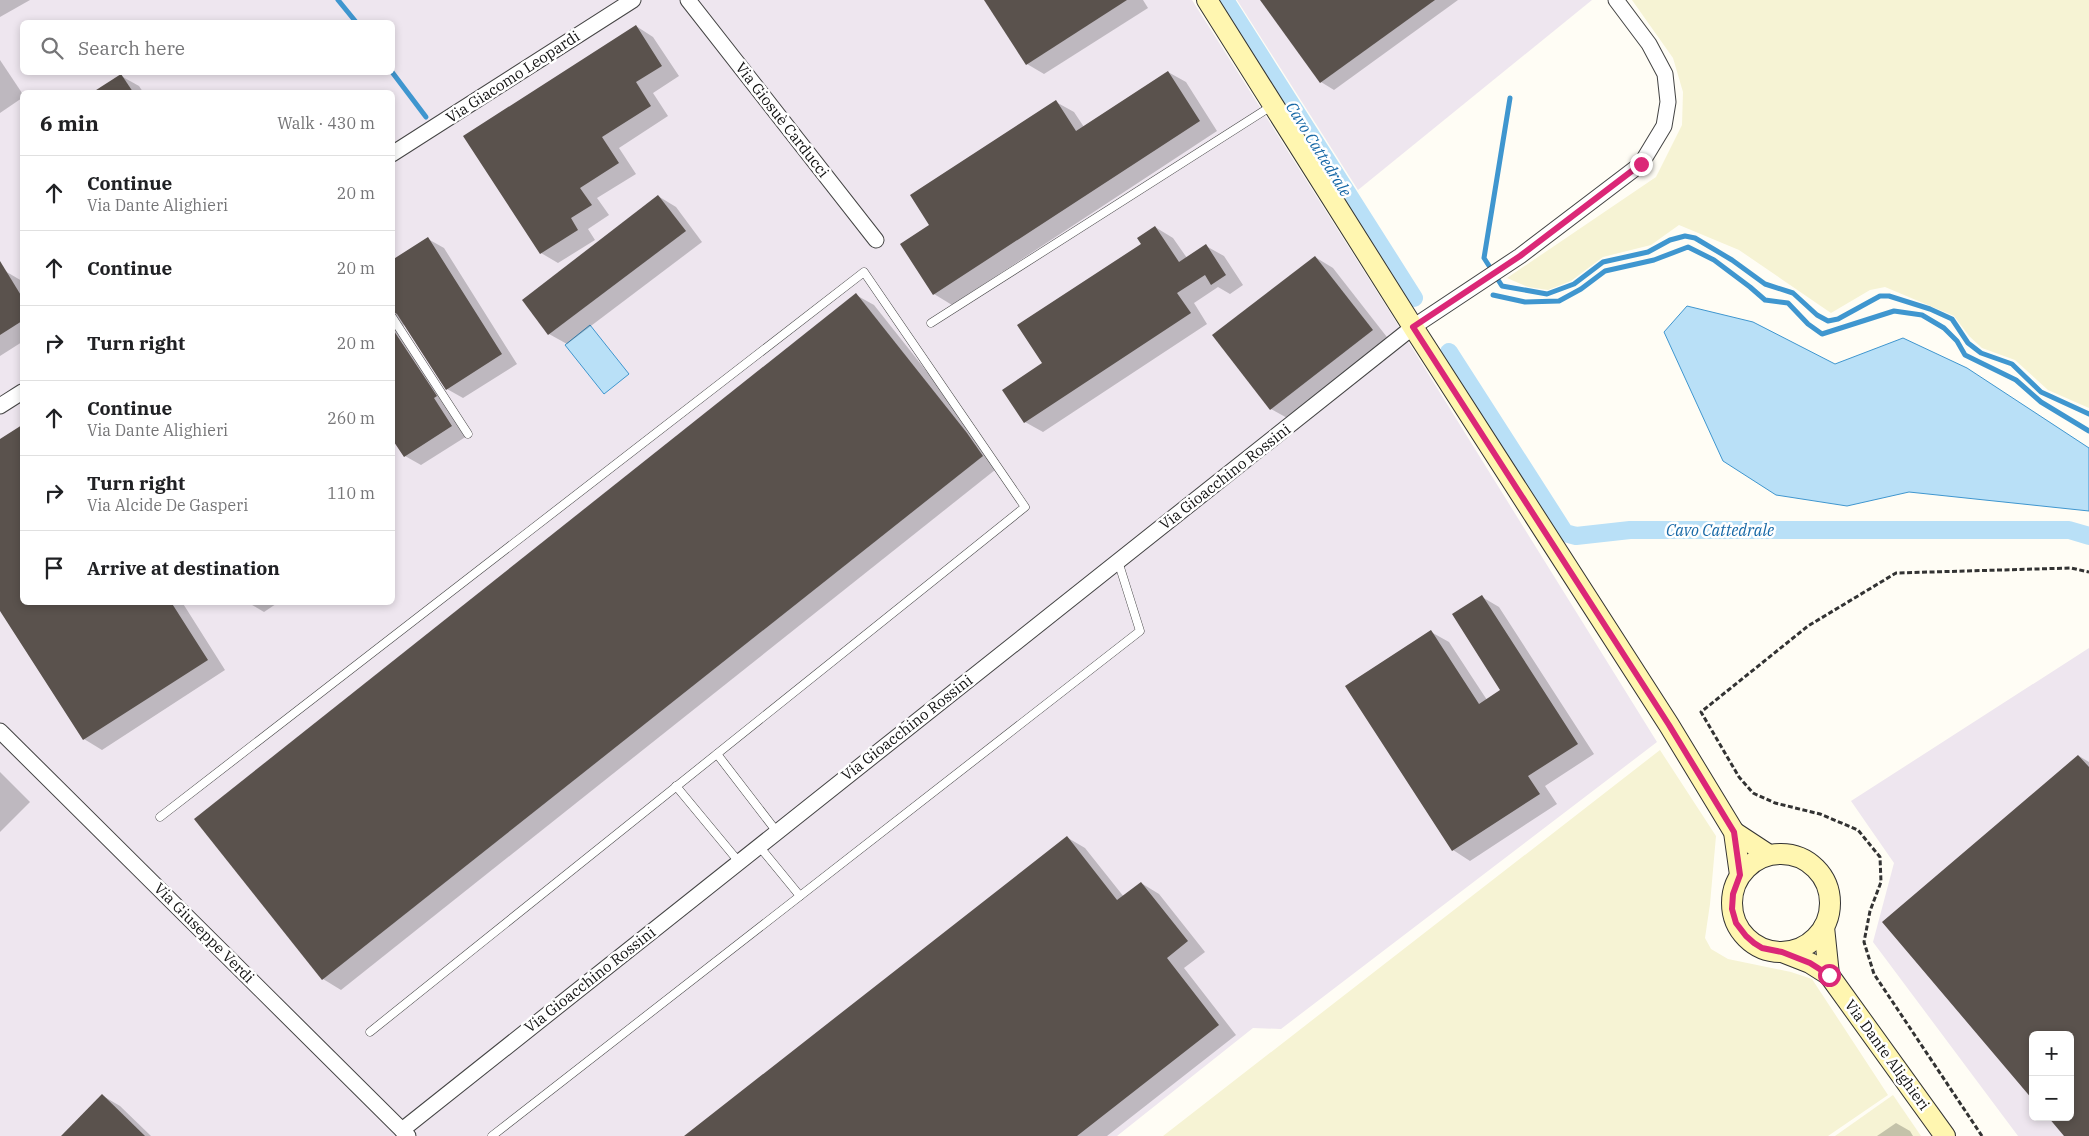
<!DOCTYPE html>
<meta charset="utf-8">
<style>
:root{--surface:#fff;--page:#f2f2f2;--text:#202124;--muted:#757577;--line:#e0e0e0}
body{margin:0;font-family:"IBM Plex Serif",serif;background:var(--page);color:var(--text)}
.controls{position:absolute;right:15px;bottom:15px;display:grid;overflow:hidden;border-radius:8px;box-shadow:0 2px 8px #0003}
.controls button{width:45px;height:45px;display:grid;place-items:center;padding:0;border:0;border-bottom:1px solid var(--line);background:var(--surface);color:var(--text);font:25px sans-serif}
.stop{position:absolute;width:15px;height:15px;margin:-11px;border:4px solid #db2777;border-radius:50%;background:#fff}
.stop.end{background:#db2777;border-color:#fff;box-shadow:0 1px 5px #0008}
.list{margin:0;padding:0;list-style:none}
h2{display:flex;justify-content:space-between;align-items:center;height:65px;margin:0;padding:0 20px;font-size:21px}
h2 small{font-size:16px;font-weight:400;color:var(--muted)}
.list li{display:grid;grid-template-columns:32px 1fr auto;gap:15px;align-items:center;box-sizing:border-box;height:75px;padding:0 20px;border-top:1px solid var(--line)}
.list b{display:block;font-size:19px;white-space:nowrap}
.list p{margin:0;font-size:16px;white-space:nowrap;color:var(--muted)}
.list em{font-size:16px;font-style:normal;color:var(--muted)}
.icon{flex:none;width:28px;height:28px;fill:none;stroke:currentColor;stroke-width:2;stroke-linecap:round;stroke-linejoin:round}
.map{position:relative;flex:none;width:2089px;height:1136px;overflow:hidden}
.search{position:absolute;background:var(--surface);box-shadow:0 2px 8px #0003;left:20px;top:20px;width:375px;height:55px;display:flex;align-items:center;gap:12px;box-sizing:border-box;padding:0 18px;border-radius:8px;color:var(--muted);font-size:19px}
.panel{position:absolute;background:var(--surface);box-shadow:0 2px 8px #0003;left:20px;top:90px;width:375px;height:515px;border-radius:8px}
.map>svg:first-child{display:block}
.industrial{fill:#eee6ef;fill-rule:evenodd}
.farmland{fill:#f6f3d4}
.water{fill:#b9e0f7;stroke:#3f96cf}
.shadow{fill:#0003}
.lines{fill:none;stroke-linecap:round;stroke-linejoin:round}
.stream{stroke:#3f96cf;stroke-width:5}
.canal{stroke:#b9e0f7;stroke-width:18}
.building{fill:#5a524d}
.lane-casing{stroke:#444;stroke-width:9}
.street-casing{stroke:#444;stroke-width:17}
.secondary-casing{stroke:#333;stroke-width:22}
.path{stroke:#333;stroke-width:3;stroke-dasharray:5 2.5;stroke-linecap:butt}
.lane{stroke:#fff;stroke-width:8}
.street{stroke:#fff;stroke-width:15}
.secondary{stroke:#fff6b0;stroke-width:20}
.route{stroke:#db2777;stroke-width:6}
.labels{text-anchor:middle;stroke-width:5;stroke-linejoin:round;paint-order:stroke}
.street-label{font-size:15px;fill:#111;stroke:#fff}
.water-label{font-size:16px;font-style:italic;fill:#1768a6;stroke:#fff}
</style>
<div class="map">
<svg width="2089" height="1136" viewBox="0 0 2089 1136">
<rect width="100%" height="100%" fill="#fffdf5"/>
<g class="industrial">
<path d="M0,0H1192L1388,309L1657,742L1281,1029L1253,1028L1117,1136H0ZM22,22H392V72H22ZM22,92H392V602H22Z"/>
<polygon points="1237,0 1592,0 1358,190"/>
<path d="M2089,648V1136H2018L1873,942L1894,863L1851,801ZM2033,1035H2070V1117H2033Z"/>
</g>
<g class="farmland">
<polygon points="1632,0 2089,0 2089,408 2048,390 2015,360 1982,348 1969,336 1954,316 1885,287 1870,290 1831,313 1739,250 1679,225 1651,245 1603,257 1571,281 1548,290 1528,287 1507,278 1656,177 1682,125 1683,92 1673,58"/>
<polygon points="1660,750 1716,836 1710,904 1705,938 1711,949 1728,959 1791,972 1812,979 1888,1095 1828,1136 1163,1136"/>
<polygon points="1893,1095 1921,1136 1835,1136"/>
</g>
<g class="water">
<polygon points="1687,306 1753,322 1835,364 1903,338 1967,368 2089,448 2089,511 1909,492 1847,506 1776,495 1723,461 1664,332"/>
<polygon points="590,325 629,374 604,394 565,345"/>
</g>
<g class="shadow">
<polygon points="0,0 30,0 0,17"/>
<polygon points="986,0 1143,0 1148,8 1044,74 1027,64"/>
<polygon points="1262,0 1458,0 1334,90 1321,82"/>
<polygon points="636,26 653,37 679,76 653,93 668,116 619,148 636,174 597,198 609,215 588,229 595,240 558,263 541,253"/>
<polygon points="0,60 22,93 22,98 0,113"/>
<polygon points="1168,72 1186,82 1217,131 952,305 934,294 901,244 931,225 1056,102 1074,112 1084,127"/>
<polygon points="121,76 139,86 143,92 95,92"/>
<polygon points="658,196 676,207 702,242 567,344 549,334 524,301"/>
<polygon points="1155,227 1173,238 1187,258 1206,246 1224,256 1243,285 1230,294 1218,287 1194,303 1207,324 1043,432 1025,422 1044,363"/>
<polygon points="428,239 444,248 517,364 463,398 447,389 404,323 403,330 467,436 421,465 405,456 392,437 392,262"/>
<polygon points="1315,257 1333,268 1390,341 1289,419 1271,409 1214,336"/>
<polygon points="5,271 22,281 22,342 0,356 0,274"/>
<polygon points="856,295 874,305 985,445 1000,466 341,990 323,979 196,819"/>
<polygon points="22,426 22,602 182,602 225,670 102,750 84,739 0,609 0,441"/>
<polygon points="1482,597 1499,607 1594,754 1545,786 1557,804 1470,861 1453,850 1431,632 1449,642 1487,700 1502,690"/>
<polygon points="247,602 279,602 264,612"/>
<polygon points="2079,756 2089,762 2089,1136 2065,1136 2070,1117 2070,1035 1883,922"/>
<polygon points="0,772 30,802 0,832"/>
<polygon points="1068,838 1085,848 1124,897 1141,883 1159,894 1205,952 1184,968 1236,1035 1107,1136 686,1136"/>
<polygon points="103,1096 120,1106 151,1136 63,1136"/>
<polygon points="1896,1123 1910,1131 1913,1136 1877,1136"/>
</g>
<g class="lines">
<g class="stream">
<polyline points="338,0 356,22"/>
<polyline points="392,72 426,117"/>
<polyline points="1510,98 1484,258 1502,286 1547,294 1574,284 1603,262 1648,252 1670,240 1685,236 1695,238 1732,260 1765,284 1793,293 1817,315 1828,321 1838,319 1880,296 1889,296 1930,309 1952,319 1968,343 1981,353 2012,364 2041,392 2089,414"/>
<polyline points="1493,295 1525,302 1559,301 1581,289 1605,271 1654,260 1688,247 1714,260 1750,287 1765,300 1788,303 1808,324 1822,334 1894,311 1922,315 1944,328 1957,341 1965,355 2016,380 2041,402 2089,431"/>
</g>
<g class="canal">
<polyline points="1225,0 1414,298"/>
<polyline points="1449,352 1565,533 1576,536 1630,530 2069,530 2089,536"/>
</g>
</g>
<g class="building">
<polygon points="984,0 1127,0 1026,65"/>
<polygon points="1260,0 1435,0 1320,83"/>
<polygon points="636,25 662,66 636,82 651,106 602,137 619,163 580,188 592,205 571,218 578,230 540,254 463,136"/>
<polygon points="1168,71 1200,121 933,295 900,244 929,225 910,195 1056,100 1076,131"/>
<polygon points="121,74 133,92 93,92"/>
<polygon points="658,195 686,231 548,335 522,300"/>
<polygon points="1155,226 1179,262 1206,244 1226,275 1211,285 1205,275 1177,293 1191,313 1024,423 1002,390 1042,363 1017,325 1141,244 1137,238"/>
<polygon points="428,237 502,354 446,390 397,314 392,311 392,260"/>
<polygon points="1315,256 1373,330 1270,410 1212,335"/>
<polygon points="0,261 22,297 22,321 0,335"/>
<polygon points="856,293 967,433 983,456 322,980 194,819"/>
<polygon points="392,328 437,396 434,398 452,426 404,457 392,439"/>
<polygon points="22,425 22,602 171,602 208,660 83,740 0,611 0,439"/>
<polygon points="1482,595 1578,744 1528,776 1540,794 1452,851 1345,686 1431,630 1479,704 1500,690 1452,614"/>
<polygon points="2078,755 2089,767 2089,1136 2064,1136 2048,1117 2070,1117 2070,1035 2033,1035 2033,1100 1882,922"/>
<polygon points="1067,836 1117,900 1141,882 1188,941 1167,958 1219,1025 1077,1136 684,1136"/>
<polygon points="102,1094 145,1136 61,1136"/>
</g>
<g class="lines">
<defs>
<g id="lane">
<polyline points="392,317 468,434"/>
<polyline points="931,323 1273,105"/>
<polyline points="717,754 777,832"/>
<polyline points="676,786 739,862"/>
<polyline points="160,817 864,272 1025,507 370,1032"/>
<polyline points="759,846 800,896"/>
<polyline points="492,1136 1140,631 1118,561"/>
</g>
<g id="street">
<polyline points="688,0 876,240"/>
<polyline points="392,154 633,0"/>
<polyline points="0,406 22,392"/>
<polyline points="0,731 408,1136"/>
<polyline points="402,1130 1413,327 1520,256 1641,164 1664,126 1668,102 1665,74 1649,44 1616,0"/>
</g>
<g id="secondary">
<polyline points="1207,0 1413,327 1669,725 1734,832 1740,875"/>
<polyline points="1734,832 1769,855"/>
<circle cx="1781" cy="903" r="49"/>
<polyline points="1824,927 1829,975"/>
<polyline points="1782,952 1810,963 1829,975 1945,1136"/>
</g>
</defs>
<use href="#lane" class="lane-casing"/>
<use href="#street" class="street-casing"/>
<use href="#secondary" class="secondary-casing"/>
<polyline class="path" points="1982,1136 1874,974 1864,942 1870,911 1881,882 1880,857 1858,830 1820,814 1775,803 1753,793 1739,777 1701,712 1808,626 1896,573 2071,568 2089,572"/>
<use href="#lane" class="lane"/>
<use href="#street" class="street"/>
<use href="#secondary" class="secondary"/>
</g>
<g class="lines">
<polyline class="route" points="1641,164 1520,256 1413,327 1669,725 1734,832 1740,875 1733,894 1732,909 1736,923 1746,936 1754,943 1762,948 1782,952 1810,963 1829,975"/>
</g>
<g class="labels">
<g class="street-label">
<text transform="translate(513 77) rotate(-33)" y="5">Via Giacomo Leopardi</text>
<text transform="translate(782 120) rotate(52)" y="5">Via Giosuè Carducci</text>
<text transform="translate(1225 477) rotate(-38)" y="5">Via Gioacchino Rossini</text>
<text transform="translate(907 728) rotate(-38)" y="5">Via Gioacchino Rossini</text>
<text transform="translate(204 933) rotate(45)" y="5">Via Giuseppe Verdi</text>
<text transform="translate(590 980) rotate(-38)" y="5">Via Gioacchino Rossini</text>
<text transform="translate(1887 1055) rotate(54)" y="5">Via Dante Alighieri</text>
</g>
<g class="water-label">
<text transform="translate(1319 149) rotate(58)" y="6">Cavo Cattedrale</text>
<text x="1720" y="536">Cavo Cattedrale</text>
</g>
</g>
</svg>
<div class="controls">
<button>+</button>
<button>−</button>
</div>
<div class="stop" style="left:1829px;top:975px"></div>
<div class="stop end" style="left:1641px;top:164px"></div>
<div class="search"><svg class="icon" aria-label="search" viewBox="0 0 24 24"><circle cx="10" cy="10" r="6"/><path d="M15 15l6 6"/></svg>Search here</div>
<section class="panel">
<h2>6 min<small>Walk · 430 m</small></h2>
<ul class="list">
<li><svg class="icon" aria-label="ahead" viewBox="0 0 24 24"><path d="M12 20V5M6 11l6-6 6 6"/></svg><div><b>Continue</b><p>Via Dante Alighieri</p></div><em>20 m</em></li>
<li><svg class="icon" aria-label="ahead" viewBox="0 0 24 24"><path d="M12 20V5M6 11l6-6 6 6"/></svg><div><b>Continue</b></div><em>20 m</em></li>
<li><svg class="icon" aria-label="right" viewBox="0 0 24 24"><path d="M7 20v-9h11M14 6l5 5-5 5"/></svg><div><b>Turn right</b></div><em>20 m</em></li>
<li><svg class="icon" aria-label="ahead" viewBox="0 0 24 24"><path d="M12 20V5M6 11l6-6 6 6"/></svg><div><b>Continue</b><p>Via Dante Alighieri</p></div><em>260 m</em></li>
<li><svg class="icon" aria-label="right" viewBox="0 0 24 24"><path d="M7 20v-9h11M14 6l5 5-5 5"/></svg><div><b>Turn right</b><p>Via Alcide De Gasperi</p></div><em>110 m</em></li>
<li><svg class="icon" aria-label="arrive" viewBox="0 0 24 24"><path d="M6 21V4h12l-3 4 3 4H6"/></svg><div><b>Arrive at destination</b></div></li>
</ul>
</section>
</div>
